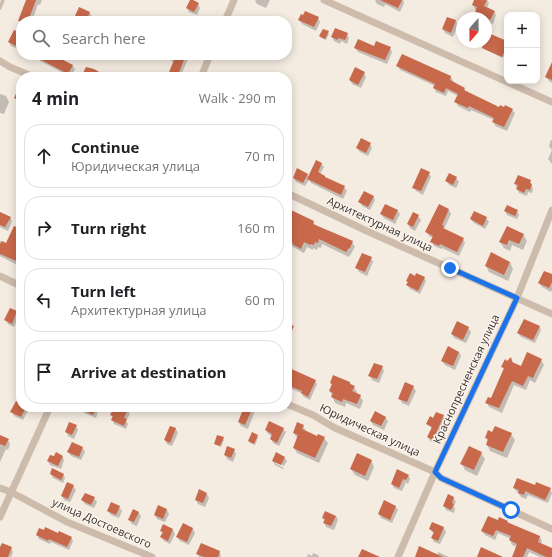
<!DOCTYPE html>
<meta charset="utf-8">
<style>
:root{--surface:#fff;--page:#f6f6f6;--text:#202124;--muted:#757577;--line:#e0e0e0}
body{margin:0;font-family:"Open Sans",sans-serif;background:var(--page);color:var(--text)}
.controls{position:absolute;right:12px;top:12px;display:grid;overflow:hidden;border-radius:8px;box-shadow:0 2px 10px #0003}
.controls button{width:36px;height:36px;display:grid;place-items:center;padding:0;border:0;border-bottom:1px solid var(--line);background:var(--surface);color:var(--text);font:20px sans-serif}
.compass{position:absolute;left:456px;top:12px;width:36px;height:36px;border-radius:50%;background:var(--surface);box-shadow:0 2px 10px #0003;rotate:200deg}
.stop{position:absolute;width:12px;height:12px;margin:-9px;border:3px solid #1a73e8;border-radius:50%;background:#fff}
.stop.end{background:#1a73e8;border-color:#fff;box-shadow:0 1px 4px #0008}
.list{margin:0;padding:0;list-style:none}
h2{display:flex;justify-content:space-between;align-items:center;height:52px;margin:0;padding:0 16px;font-size:17px}
h2 small{font-size:13px;font-weight:400;color:var(--muted)}
.list li{display:grid;grid-template-columns:26px 1fr auto;gap:12px;align-items:center;box-sizing:border-box;height:64px;margin:0 8px 8px;padding:0 8px;border:1px solid var(--line);border-radius:16px}
.list b{display:block;font-size:15px;white-space:nowrap}
.list p{margin:0;font-size:13px;white-space:nowrap;color:var(--muted)}
.list em{font-size:13px;font-style:normal;color:var(--muted)}
.icon{flex:none;width:22px;height:22px;fill:none;stroke:currentColor;stroke-width:2;stroke-linecap:round;stroke-linejoin:round}
.map{position:relative;flex:none;width:552px;height:557px;overflow:hidden}
.search{position:absolute;background:var(--surface);box-shadow:0 2px 10px #0003;left:16px;top:16px;width:276px;height:44px;display:flex;align-items:center;gap:10px;box-sizing:border-box;padding:0 14px;border-radius:16px;color:var(--muted);font-size:15px}
.panel{position:absolute;background:var(--surface);box-shadow:0 2px 10px #0003;left:16px;top:72px;width:276px;height:340px;border-radius:16px}
.map>svg:first-child{display:block}
.shadow{fill:#0003}
.building{fill:#c8694b}
.lines{fill:none;stroke-linecap:round;stroke-linejoin:round}
.service{stroke:#cdbbac;stroke-width:3.5}
.minor{stroke:#cdbbac;stroke-width:7}
.route{stroke:#1a73e8;stroke-width:5}
.labels{text-anchor:middle;stroke-width:3;stroke-linejoin:round;paint-order:stroke}
.street-label{font-size:11px;fill:#3b302b;stroke:#fbf5ee}
</style>
<div class="map">
<svg width="552" height="557" viewBox="0 0 552 557">
<rect width="100%" height="100%" fill="#f4ebe1"/>
<g class="shadow">
<polygon points="28,0 42,0 40,5 38,4 32,21 21,21 21,47 19,46 18,49 11,46 9,42 16,31"/>
<polygon points="191,0 198,4 200,8 197,15 189,12 187,8"/>
<polygon points="255,0 270,0 266,8 257,4"/>
<polygon points="375,0 403,0 404,3 400,12 385,4 384,7 377,4"/>
<polygon points="475,0 487,0 489,3 487,8 494,11 496,15 493,24 490,23 486,33 486,18 474,18 477,10 475,9 473,5"/>
<polygon points="90,13 92,17 90,21 81,21 78,20 76,16"/>
<polygon points="318,18 320,22 316,31 302,24 299,20"/>
<polygon points="448,18 456,21 458,25 453,37 445,33 443,29"/>
<polygon points="328,32 329,34 326,40 321,38 320,36"/>
<polygon points="347,34 349,38 347,44 341,41 340,44 334,41 332,37"/>
<polygon points="486,40 507,42 507,49 503,58 484,49 483,48"/>
<polygon points="374,47 390,48 392,52 387,64 358,52 355,48"/>
<polygon points="39,55 53,55 72,65 75,69 71,77 40,61 38,57"/>
<polygon points="170,55 190,55 180,77 168,77 174,62 171,61 169,57"/>
<polygon points="232,55 241,55 239,60 233,57"/>
<polygon points="552,65 552,83 549,81 546,77"/>
<polygon points="398,66 451,77 453,81 452,83 464,89 466,92 499,108 512,110 515,113 507,131 495,126 494,120 471,110 470,112 458,106 456,102 458,96 448,91 446,96 436,92 434,88 435,86 400,70"/>
<polygon points="244,72 254,77 239,77"/>
<polygon points="364,73 366,77 361,88 352,84 350,80"/>
<polygon points="21,91 21,103 17,102 15,98"/>
<polygon points="0,94 6,96 9,102 4,114 0,113"/>
<polygon points="551,140 552,140 552,164 548,159 552,150 549,146"/>
<polygon points="370,144 372,148 368,156 360,152 357,148"/>
<polygon points="321,163 324,167 320,174 326,179 344,187 347,191 343,199 311,183 309,180 305,186 296,182 294,178 307,174 309,178"/>
<polygon points="429,173 431,177 423,195 416,191 414,187"/>
<polygon points="456,178 459,182 456,188 449,185 447,181"/>
<polygon points="530,181 533,189 532,193 528,192 527,196 519,193 515,183"/>
<polygon points="373,196 375,200 370,210 362,206 360,202"/>
<polygon points="397,210 400,214 395,224 384,218 381,214"/>
<polygon points="449,210 451,214 444,229 463,239 465,243 459,256 442,248 441,249 434,246 432,242 433,238 429,236 427,232"/>
<polygon points="505,211 517,211 519,215 517,219 507,215"/>
<polygon points="0,216 10,217 12,221 8,231 0,227"/>
<polygon points="418,216 421,220 415,231 410,228 408,224"/>
<polygon points="486,218 489,222 485,229 474,223 471,219"/>
<polygon points="287,222 313,222 316,226 352,242 355,247 349,257 322,244 321,248 318,247 317,250 313,248 313,250 307,247 304,253 287,244"/>
<polygon points="21,230 21,270 17,265 0,256 0,241 7,244"/>
<polygon points="523,234 527,241 523,250 512,245 510,251 504,248 500,242"/>
<polygon points="371,258 373,262 367,276 359,272 357,268"/>
<polygon points="510,262 513,269 508,281 489,272 486,266"/>
<polygon points="552,275 552,290 551,292 542,287 539,283"/>
<polygon points="415,277 424,277 426,281 420,294 410,289 407,285 408,283 407,281"/>
<polygon points="11,309 17,312 19,316 14,327 8,324 6,320"/>
<polygon points="539,326 541,330 535,343 521,337 518,333"/>
<polygon points="468,328 471,332 466,343 454,338 452,334"/>
<polygon points="459,352 461,356 455,370 445,365 442,361"/>
<polygon points="511,358 514,364 521,367 541,360 544,365 535,383 530,380 526,390 514,385 502,413 489,407 487,403 491,399 504,370 503,367"/>
<polygon points="382,367 384,371 379,383 372,380 370,376"/>
<polygon points="287,369 315,381 317,384 310,400 304,397 301,393 287,387"/>
<polygon points="331,382 350,383 354,387 357,392 356,394 360,396 363,401 360,409 346,403 345,407 335,403 330,391 332,385"/>
<polygon points="413,387 416,391 409,406 402,403 400,399"/>
<polygon points="21,405 21,407 26,407 28,411 23,420 14,416 12,412"/>
<polygon points="82,407 100,407 96,418 84,413 81,409"/>
<polygon points="115,407 121,407 127,410 130,414 126,421 128,424 126,429 114,424 112,420 113,418 111,415"/>
<polygon points="246,407 253,407 255,411 248,429 241,426 239,422"/>
<polygon points="443,416 445,420 435,443 430,441 428,437 432,429 428,424 434,419"/>
<polygon points="385,417 388,421 384,430 373,425 371,421"/>
<polygon points="76,426 78,430 74,439 68,436 66,432"/>
<polygon points="303,426 306,431 318,437 324,438 328,443 319,463 297,453 294,448 297,438 294,433"/>
<polygon points="170,427 176,429 178,433 172,446 167,444 165,440"/>
<polygon points="283,429 286,432 279,446 273,443 271,439 272,436 268,434 266,430"/>
<polygon points="492,433 511,434 515,440 507,458 490,451 487,444 488,441 486,438"/>
<polygon points="0,436 8,440 10,444 8,450 6,449 0,462"/>
<polygon points="257,436 258,438 255,445 250,443 249,441"/>
<polygon points="223,438 224,440 221,447 216,445 215,444"/>
<polygon points="83,448 85,452 81,460 71,456 68,452"/>
<polygon points="234,450 236,454 233,462 227,459 225,455"/>
<polygon points="481,453 485,459 477,476 465,470 462,464"/>
<polygon points="62,456 64,460 61,469 50,465 48,461"/>
<polygon points="284,457 287,461 284,466 275,461 275,463 284,468 283,469 275,465 273,461"/>
<polygon points="371,460 374,467 368,481 355,475 351,469"/>
<polygon points="53,470 63,474 65,478 63,483 53,478 51,474"/>
<polygon points="408,475 410,479 408,484 406,482 402,491 394,488 392,484"/>
<polygon points="73,486 76,490 70,502 64,500 62,496"/>
<polygon points="535,486 550,489 552,493 548,503 528,495 526,499 521,497 514,488"/>
<polygon points="207,494 209,498 205,507 198,504 196,500"/>
<polygon points="449,496 454,498 456,502 454,506 455,509 454,513 446,510 444,506"/>
<polygon points="94,498 97,502 94,508 85,504 82,500"/>
<polygon points="384,502 395,506 398,510 392,523 381,518 379,514"/>
<polygon points="119,507 122,511 119,518 111,515 108,511"/>
<polygon points="167,510 169,514 165,522 157,519 155,515"/>
<polygon points="138,512 141,516 137,526 132,524 129,520"/>
<polygon points="336,516 338,520 334,530 326,527 323,518"/>
<polygon points="498,521 507,522 508,524 540,537 542,541 541,544 552,549 552,557 540,557 529,552 527,557 513,557 517,547 512,545 510,540 511,539 498,533 495,540 485,535 482,531"/>
<polygon points="183,524 193,529 195,533 189,545 180,541 177,537"/>
<polygon points="164,526 173,530 175,534 170,544 164,541 161,537 163,534 161,531"/>
<polygon points="444,528 446,532 440,544 434,542 432,538 434,534 430,529"/>
<polygon points="37,535 71,537 73,541 69,550 51,542 50,544 39,539"/>
<polygon points="202,544 220,552 221,557 199,557 198,554"/>
<polygon points="11,548 13,552 11,557 0,557 0,550"/>
<polygon points="438,552 449,557 416,557 437,555"/>
<polygon points="313,553 318,555 319,557 307,557 308,554 312,556"/>
</g>
<g class="building">
<polygon points="26,0 36,0 28,21 18,21"/>
<polygon points="190,0 193,0 199,3 194,12 186,8"/>
<polygon points="380,0 402,0 398,8"/>
<polygon points="474,0 487,0 484,6 495,11 490,20 486,18 473,18 477,7 472,5"/>
<polygon points="79,7 90,12 86,21 75,16"/>
<polygon points="305,11 319,17 314,27 298,20 301,14 303,15"/>
<polygon points="447,17 456,20 451,33 442,29"/>
<polygon points="335,28 348,33 345,40 338,38 338,40 331,37"/>
<polygon points="323,29 329,31 325,39 319,36"/>
<polygon points="14,30 21,33 21,45 17,43 16,46 8,42"/>
<polygon points="486,32 507,41 507,46 502,57 482,48 484,42 486,42"/>
<polygon points="358,39 374,46 376,41 391,47 385,60 354,48"/>
<polygon points="402,54 451,76 450,80 465,88 464,90 499,107 500,105 504,107 505,105 513,109 504,127 492,122 494,118 469,106 468,108 454,102 458,94 446,88 444,93 433,88 435,84 396,66"/>
<polygon points="32,55 53,55 73,65 68,74"/>
<polygon points="163,55 186,55 177,77 167,77 174,60"/>
<polygon points="552,62 552,80 545,77"/>
<polygon points="86,67 94,69 108,77 81,77"/>
<polygon points="355,67 365,72 358,85 349,80"/>
<polygon points="21,83 21,101 14,98"/>
<polygon points="361,138 371,143 366,153 356,148"/>
<polygon points="316,160 322,163 318,172 325,176 325,177 345,186 341,195 307,179"/>
<polygon points="297,168 308,174 303,183 293,178"/>
<polygon points="421,168 430,172 421,191 412,188"/>
<polygon points="449,173 457,177 453,185 445,181"/>
<polygon points="518,175 531,180 530,183 532,184 530,190 526,189 524,193 516,189 518,185 514,184"/>
<polygon points="364,191 374,196 368,207 358,202"/>
<polygon points="385,204 398,210 393,220 380,214"/>
<polygon points="439,204 449,209 442,225 444,226 443,228 464,238 457,252 440,244 439,246 430,242 433,236 425,232"/>
<polygon points="507,205 518,210 515,216 504,211"/>
<polygon points="291,210 314,221 313,224 353,241 350,248 349,248 346,252 319,239 318,243 315,242 314,245 311,244 310,245 304,242 301,249 292,244 293,243 287,241 287,219"/>
<polygon points="474,211 487,217 483,226 470,219"/>
<polygon points="0,212 11,217 5,227 0,225"/>
<polygon points="413,212 419,215 413,227 407,224"/>
<polygon points="14,226 21,229 21,263 0,254 0,244 2,241 6,243"/>
<polygon points="507,226 524,234 519,244 509,240 507,245 499,242"/>
<polygon points="491,252 510,262 504,275 485,266"/>
<polygon points="362,253 372,257 365,272 355,268"/>
<polygon points="544,271 552,274 552,282 549,288 538,283"/>
<polygon points="410,273 415,276 416,273 425,277 418,291 406,285 408,282 406,281"/>
<polygon points="10,308 17,311 12,324 4,320"/>
<polygon points="524,319 540,326 533,340 517,333"/>
<polygon points="457,321 469,327 463,340 451,334"/>
<polygon points="287,323 294,326 287,341"/>
<polygon points="448,346 459,352 453,366 441,361"/>
<polygon points="527,352 542,359 533,378 528,376 523,386 512,381 499,408 485,403 488,397 491,398 504,368 501,367 505,359 507,361 511,357 512,362 521,366"/>
<polygon points="374,363 383,366 377,379 368,376"/>
<polygon points="287,367 316,380 308,397 301,393 302,391 287,385"/>
<polygon points="333,375 350,382 350,384 355,386 352,391 361,395 357,404 343,399 342,402 331,397 333,393 329,391 332,384 330,383"/>
<polygon points="405,382 414,386 407,402 398,399"/>
<polygon points="16,401 21,404 21,407 26,407 21,417 10,412"/>
<polygon points="75,407 97,407 93,415"/>
<polygon points="114,407 124,407 128,409 124,418 127,419 124,426 111,420 113,416 110,415"/>
<polygon points="244,407 253,407 245,425 238,422"/>
<polygon points="375,411 386,417 381,426 370,421"/>
<polygon points="436,412 444,415 433,440 427,437 432,427 426,424 430,416 433,418"/>
<polygon points="269,421 284,428 277,443 270,439 272,434 265,430"/>
<polygon points="69,422 77,425 72,435 65,432"/>
<polygon points="297,422 304,425 302,429 317,436 318,434 325,437 315,458 293,448 298,435 293,433"/>
<polygon points="170,426 176,428 170,443 164,440"/>
<polygon points="495,426 512,433 503,452 486,445 488,439 485,438 488,430 492,432"/>
<polygon points="252,432 258,435 254,444 248,441"/>
<polygon points="0,435 9,439 5,446 0,444"/>
<polygon points="217,435 224,437 220,446 214,444"/>
<polygon points="72,442 83,447 79,457 67,452"/>
<polygon points="227,446 235,449 231,458 224,455"/>
<polygon points="469,446 482,452 474,470 460,464"/>
<polygon points="56,452 63,456 58,466 47,461 50,455 54,456"/>
<polygon points="276,452 285,457 281,465 272,461"/>
<polygon points="357,453 372,460 365,476 350,469"/>
<polygon points="52,468 64,474 61,480 50,474"/>
<polygon points="397,469 409,475 406,480 403,479 399,488 391,484"/>
<polygon points="517,478 535,485 536,482 551,488 545,500 525,491 524,495 518,493 519,490 513,488"/>
<polygon points="67,482 74,485 68,499 61,496"/>
<polygon points="199,489 207,493 203,503 195,500"/>
<polygon points="85,493 95,497 91,505 81,500"/>
<polygon points="448,494 454,497 452,503 454,504 451,510 443,506"/>
<polygon points="384,500 396,506 390,520 378,514"/>
<polygon points="111,502 120,506 116,515 107,511"/>
<polygon points="158,505 167,509 163,519 154,515"/>
<polygon points="133,509 139,512 134,522 128,520"/>
<polygon points="325,511 336,516 331,526 323,523 325,519 322,518"/>
<polygon points="488,516 498,520 499,517 508,521 507,522 540,536 538,542 552,548 552,557 546,557 527,548 523,557 512,557 517,544 509,540 511,536 496,530 493,536 481,531"/>
<polygon points="432,522 444,527 438,541 431,538 434,532 429,529"/>
<polygon points="183,523 193,528 187,542 176,537"/>
<polygon points="163,524 173,529 168,541 160,537 163,532 160,531"/>
<polygon points="45,527 58,533 59,531 72,537 67,547 49,539 48,541 36,535 39,528 44,530"/>
<polygon points="2,543 12,547 8,557 0,557 0,547"/>
<polygon points="201,543 220,551 218,557 204,557 196,554"/>
<polygon points="419,546 443,557 415,557"/>
<polygon points="481,547 503,557 477,557"/>
<polygon points="362,549 380,557 358,557"/>
</g>
<g class="lines">
<polyline class="service" points="0,8 3,0"/>
<g class="minor">
<polyline points="324,0 552,102"/>
<polyline points="225,21 234,0"/>
<polyline points="0,61 10,67 34,77"/>
<polyline points="201,77 210,55"/>
<polyline points="287,193 369,232 552,314"/>
<polyline points="0,276 21,286"/>
<polyline points="287,404 313,415 335,428 435,472 441,478 552,529"/>
<polyline points="0,488 11,492 67,522 152,557"/>
<polyline points="0,517 50,407"/>
<polyline points="398,557 435,472 517,298 552,210"/>
</g>
</g>
<g class="lines">
<polyline class="route" points="450,268 517,298 435,472 441,478 511,510"/>
</g>
<g class="labels">
<g class="street-label">
<text transform="translate(380 224) rotate(25)" y="4">Архитектурная улица</text>
<text transform="translate(466 379) rotate(-65)" y="4">Краснопресненская улица</text>
<text transform="translate(370 430) rotate(25)" y="4">Юридическая улица</text>
<text transform="translate(102 523) rotate(24)" y="4">улица Достоевского</text>
</g>
</g>
</svg>
<div class="controls">
<button>+</button>
<button>−</button>
</div>
<svg class="compass" viewBox="-18 -18 36 36"><path d="M0-13l5 13h-10z" fill="#e53935"/><path d="M0 13l5-13h-10z" fill="#757577"/></svg>
<div class="stop" style="left:511px;top:510px"></div>
<div class="stop end" style="left:450px;top:268px"></div>
<div class="search"><svg class="icon" aria-label="search" viewBox="0 0 24 24"><circle cx="10" cy="10" r="6"/><path d="M15 15l6 6"/></svg>Search here</div>
<section class="panel">
<h2>4 min<small>Walk · 290 m</small></h2>
<ul class="list">
<li><svg class="icon" aria-label="ahead" viewBox="0 0 24 24"><path d="M12 20V5M6 11l6-6 6 6"/></svg><div><b>Continue</b><p>Юридическая улица</p></div><em>70 m</em></li>
<li><svg class="icon" aria-label="right" viewBox="0 0 24 24"><path d="M7 20v-9h11M14 6l5 5-5 5"/></svg><div><b>Turn right</b></div><em>160 m</em></li>
<li><svg class="icon" aria-label="left" viewBox="0 0 24 24"><path d="M17 20v-9H6M10 6l-5 5 5 5"/></svg><div><b>Turn left</b><p>Архитектурная улица</p></div><em>60 m</em></li>
<li><svg class="icon" aria-label="arrive" viewBox="0 0 24 24"><path d="M6 21V4h12l-3 4 3 4H6"/></svg><div><b>Arrive at destination</b></div></li>
</ul>
</section>
</div>
